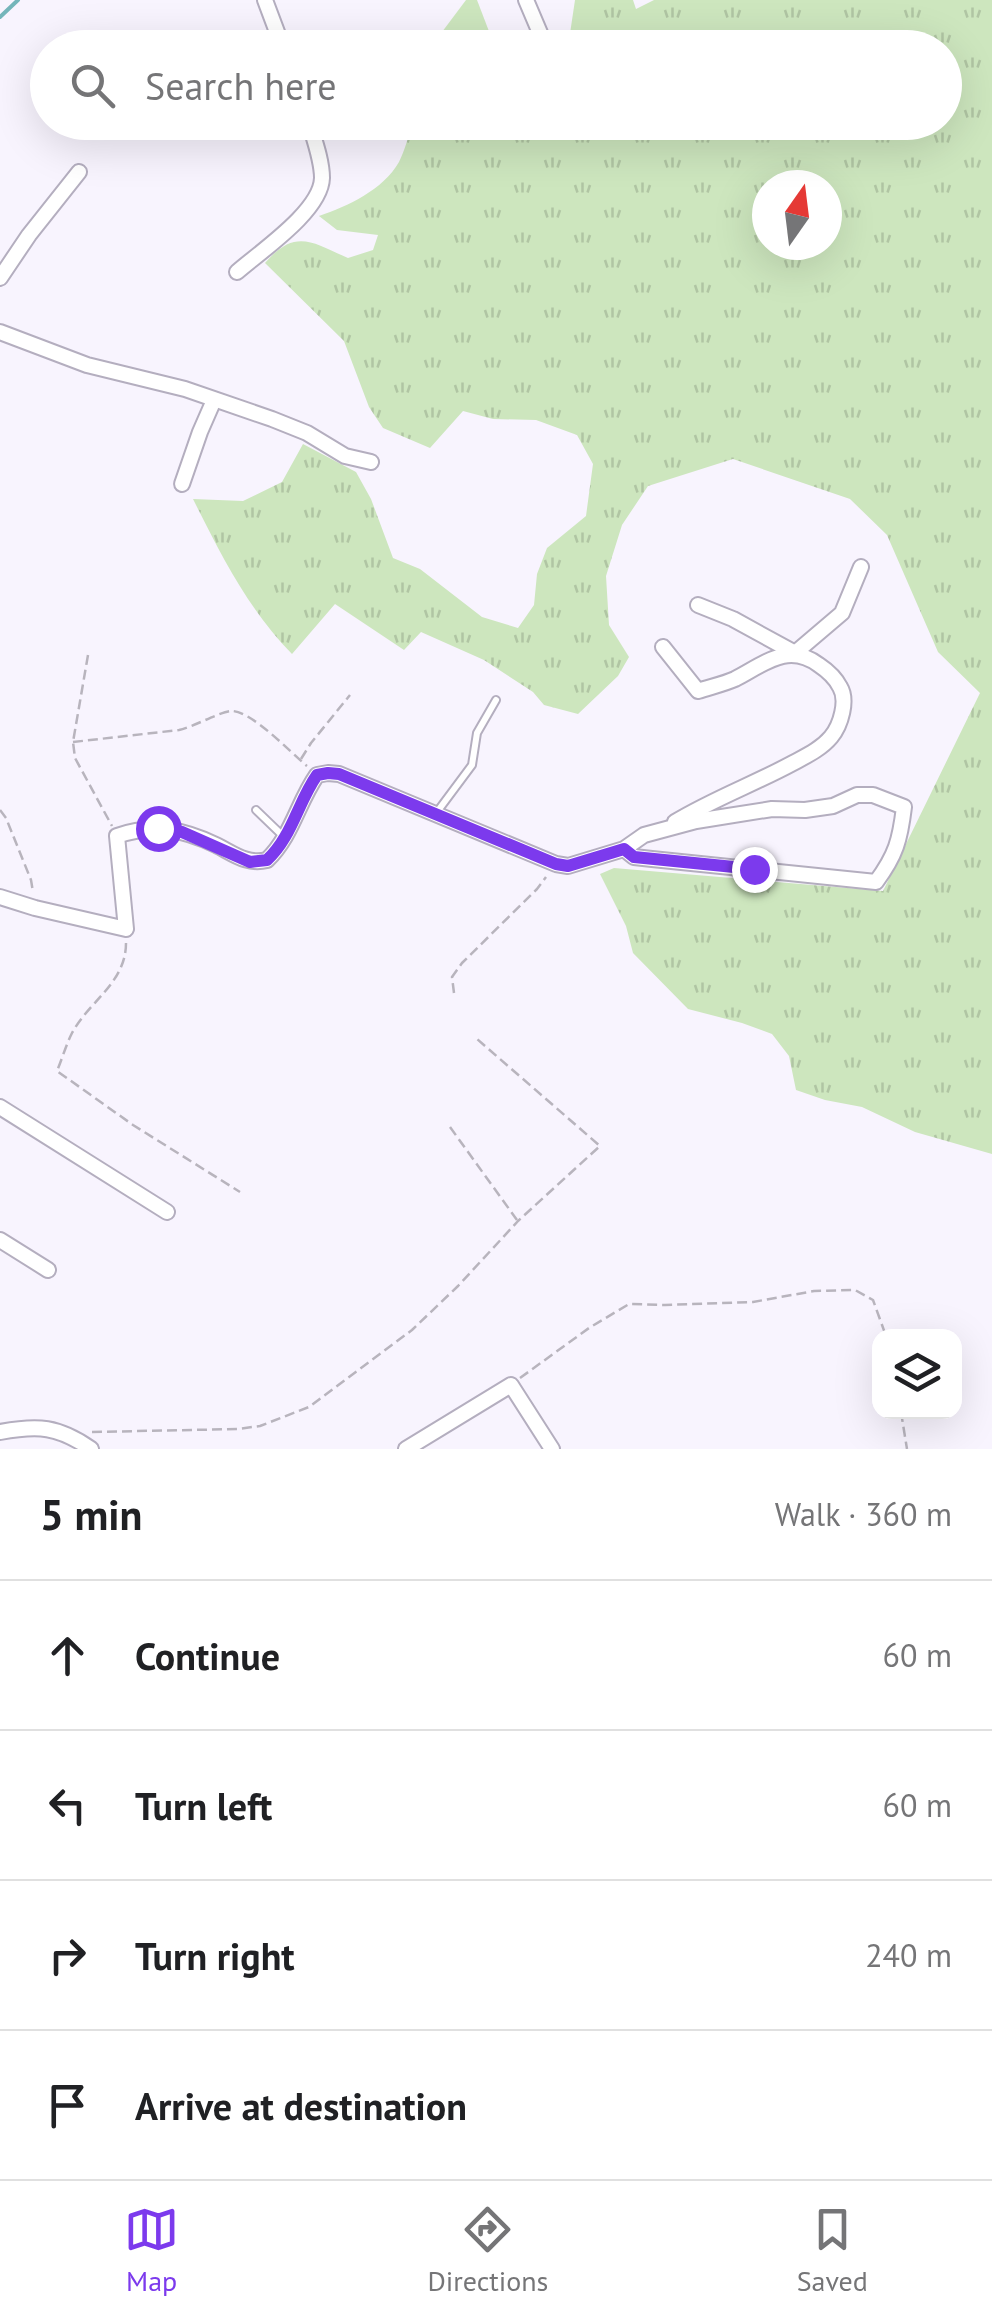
<!DOCTYPE html>
<meta charset="utf-8">
<style>
:root{--surface:#fff;--page:#f6f6f6;--text:#202124;--muted:#757577;--line:#e0e0e0;--accent:#7c3aed}
body{margin:0;font-family:"PT Sans",sans-serif;background:var(--page);color:var(--text)}
.controls{position:absolute;right:30px;bottom:30px;display:grid;overflow:hidden;border-radius:20px;box-shadow:0 10px 40px #0002}
.controls button{width:90px;height:90px;display:grid;place-items:center;padding:0;border:0;border-bottom:2px solid var(--line);background:var(--surface);color:var(--text);font:50px sans-serif}
.compass{position:absolute;left:752px;top:170px;width:90px;height:90px;border-radius:50%;background:var(--surface);box-shadow:0 10px 40px #0002;rotate:14deg}
.stop{position:absolute;width:30px;height:30px;margin:-22px;border:8px solid #7c3aed;border-radius:50%;background:#fff}
.stop.end{background:#7c3aed;border-color:#fff;box-shadow:0 2px 10px #0008}
.list{margin:0;padding:0;list-style:none}
h2{display:flex;justify-content:space-between;align-items:center;height:130px;margin:0;padding:0 40px;font-size:42px}
h2 small{font-size:32px;font-weight:400;color:var(--muted)}
.list li{display:grid;grid-template-columns:65px 1fr auto;gap:30px;align-items:center;box-sizing:border-box;height:150px;padding:0 40px;border-top:2px solid var(--line)}
.list b{display:block;font-size:38px;white-space:nowrap}
.list em{font-size:32px;font-style:normal;color:var(--muted)}
.icon{flex:none;width:55px;height:55px;fill:none;stroke:currentColor;stroke-width:2;stroke-linecap:round;stroke-linejoin:round}
.map{position:relative;flex:none;width:992px;height:1449px;overflow:hidden}
.search{position:absolute;background:var(--surface);box-shadow:0 10px 40px #0002;left:30px;right:30px;top:30px;height:110px;display:flex;align-items:center;gap:25px;box-sizing:border-box;padding:0 35px;border-radius:55px;color:var(--muted);font-size:38px}
.sheet{height:730px;background:var(--surface)}
nav{display:flex;justify-content:space-around;align-items:center;box-sizing:border-box;height:140px;border-top:2px solid var(--line);background:var(--surface);font-size:28px;color:var(--muted)}
nav a{display:grid;justify-items:center;gap:5px}
nav .on{color:var(--accent)}
.map>svg:first-child{display:block}
.grass{fill:url(#grass-tufts);fill-rule:evenodd}
.lines{fill:none;stroke-linecap:round;stroke-linejoin:round}
.stream{stroke:#74b5ba;stroke-width:4}
.service-casing{stroke:#b4aebf;stroke-width:10}
.minor-casing{stroke:#b4aebf;stroke-width:18}
.path{stroke:#b8b4bd;stroke-width:2.5;stroke-dasharray:10 5;stroke-linecap:butt}
.service{stroke:#fff;stroke-width:6}
.minor{stroke:#fff;stroke-width:14}
.route{stroke:#7c3aed;stroke-width:12}
</style>
<div class="map">
<svg width="992" height="1449" viewBox="0 0 992 1449">
<defs>
<pattern id="grass-tufts" width="24" height="20" patternUnits="userSpaceOnUse" patternTransform="scale(2.5)"><rect width="24" height="20" fill="#cde6be"/><path d="M3 7l-1-3M5 7V3M7 7l1-3M15 17l-1-3M17 17v-4M19 17l1-3" fill="none" stroke="#b0c5a3"/></pattern>
</defs>
<rect width="100%" height="100%" fill="#f8f4fe"/>
<g class="grass">
<polygon points="466,0 477,0 495,47 436,47 439,36"/>
<path d="M575,0H633L636,9L654,0H992V1154L915,1132L862,1107L825,1100L796,1090L789,1056L772,1034L742,1023L688,1009L633,953L626,926L600,874L614,868L883,891L980,693L938,652L887,535L850,499L733,459L648,486L622,525L606,576L609,625L629,657L618,676L578,714L544,705L533,692L484,660L421,632L404,650L335,604L292,654C248,609 221,555 193,499L243,501L282,482L303,444L356,472L371,499L393,558L420,569L482,617L518,628L534,605L537,574L547,548L586,516L593,464L577,435L536,420L493,419L463,411L430,448L383,428L369,407L344,341L265,263C295,228 312,242 348,258L373,250L378,235L337,230L319,216C348,206 383,190 399,162C405,150 409,135 412,123L944,122V48L568,47ZM767,185H827V245H767Z"/>
</g>
<g class="lines">
<polyline class="stream" points="0,17 18,0"/>
<defs>
<g id="service">
<polyline points="256,810 284,837"/>
<polyline points="437,812 472,765 477,733 496,700"/>
</g>
<g id="minor">
<polyline points="265,0 283,48"/>
<polyline points="526,0 543,40"/>
<path d="M237,272C261,251 321,211 322,178C322,160 314,139 309,122"/>
<polyline points="0,278 29,235 79,172"/>
<polyline points="0,332 87,365 185,389 272,419 307,433 345,456 371,462"/>
<polyline points="182,484 200,432 214,400"/>
<polyline points="698,605 733,619 795,653 842,613 861,567"/>
<path d="M663,647L698,691C710,687 724,684 735,679C764,664 788,642 819,665C828,671 835,677 840,687C848,700 841,725 831,737C821,749 806,756 793,763C754,784 713,799 675,822"/>
<path d="M0,897L35,908L126,929L117,836C152,823 183,829 216,845C234,854 247,865 267,860C292,836 298,802 317,775L328,773L339,774L556,864L568,866L624,849L644,835L696,821L772,809L805,810L833,806L857,795H873L904,807C900,840 896,855 876,882L652,859L634,857L624,849"/>
<polyline points="0,1107 167,1212"/>
<polyline points="0,1240 48,1270"/>
<path d="M0,1432C38,1425 58,1426 91,1449"/>
<polyline points="406,1449 511,1385 552,1449"/>
</g>
</defs>
<use href="#service" class="service-casing"/>
<use href="#minor" class="minor-casing"/>
<g class="path">
<polyline points="88,655 73,742 75,758 112,826"/>
<path d="M73,742L179,730C193,727 222,711 231,711C251,710 291,753 307,766"/>
<polyline points="301,759 311,743 350,695"/>
<polyline points="0,810 6,818 31,880 33,892"/>
<path d="M126,943C126,983 89,1001 72,1033C66,1045 62,1059 57,1071L133,1125L240,1192"/>
<polyline points="454,993 452,977 462,963 537,889 546,877"/>
<polyline points="450,1127 517,1220"/>
<polyline points="520,1378 589,1328 629,1304 665,1305 753,1302 814,1291 855,1290 873,1300 886,1336"/>
<polyline points="901,1412 907,1449"/>
<polyline points="92,1432 238,1429 260,1426 309,1407 412,1330 458,1286 518,1221 600,1146 477,1039"/>
</g>
<use href="#service" class="service"/>
<use href="#minor" class="minor"/>
</g>
<g class="lines">
<path class="route" d="M158,828L182,832L250,862L267,860C292,837 298,802 317,775L328,773L339,774L556,864L568,866L624,849L634,857L754,869"/>
</g>
</svg>
<div class="controls">
<button><svg class="icon" aria-label="layers" viewBox="0 0 24 24"><path d="M12 4l9 5-9 5-9-5zM3 14l9 5 9-5"/></svg></button>
</div>
<svg class="compass" viewBox="-18 -18 36 36"><path d="M0-13l5 13h-10z" fill="#e53935"/><path d="M0 13l5-13h-10z" fill="#757577"/></svg>
<div class="stop" style="left:158px;top:828px"></div>
<div class="stop end" style="left:754px;top:869px"></div>
<div class="search"><svg class="icon" aria-label="search" viewBox="0 0 24 24"><circle cx="10" cy="10" r="6"/><path d="M15 15l6 6"/></svg>Search here</div>
</div>
<section class="sheet">
<h2>5 min<small>Walk · 360 m</small></h2>
<ul class="list">
<li><svg class="icon" aria-label="ahead" viewBox="0 0 24 24"><path d="M12 20V5M6 11l6-6 6 6"/></svg><div><b>Continue</b></div><em>60 m</em></li>
<li><svg class="icon" aria-label="left" viewBox="0 0 24 24"><path d="M17 20v-9H6M10 6l-5 5 5 5"/></svg><div><b>Turn left</b></div><em>60 m</em></li>
<li><svg class="icon" aria-label="right" viewBox="0 0 24 24"><path d="M7 20v-9h11M14 6l5 5-5 5"/></svg><div><b>Turn right</b></div><em>240 m</em></li>
<li><svg class="icon" aria-label="arrive" viewBox="0 0 24 24"><path d="M6 21V4h12l-3 4 3 4H6"/></svg><div><b>Arrive at destination</b></div></li>
</ul>
</section>
<nav>
<a class="on"><svg class="icon" aria-label="map" viewBox="0 0 24 24"><path d="M3 6l6-2 6 2 6-2v14l-6 2-6-2-6 2zM9 4v14M15 6v14"/></svg>Map</a>
<a><svg class="icon" aria-label="directions" viewBox="0 0 24 24"><path d="M12 3l9 9-9 9-9-9zM9 14v-3h6M13 9l2 2-2 2"/></svg>Directions</a>
<a><svg class="icon" aria-label="saved" viewBox="0 0 24 24"><path d="M7 4h10v16l-5-4-5 4z"/></svg>Saved</a>
</nav>
